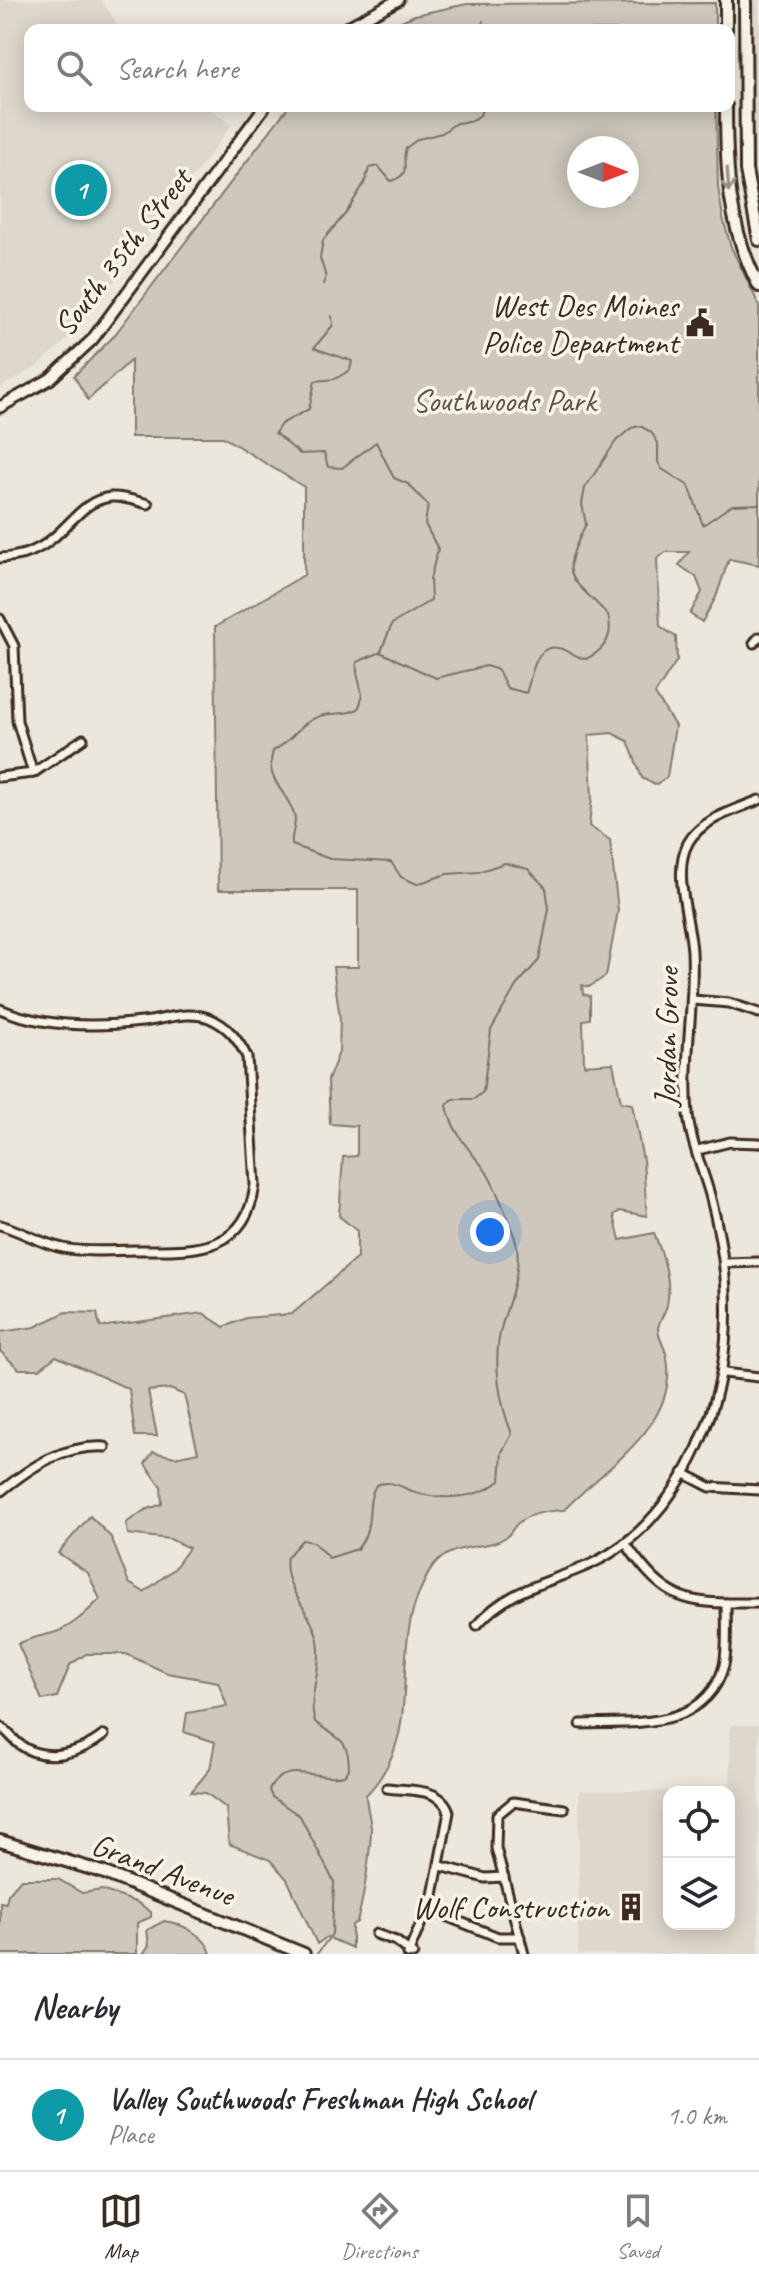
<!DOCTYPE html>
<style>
:root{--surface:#fff;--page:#f2f2f3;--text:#2b2b33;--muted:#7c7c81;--line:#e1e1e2;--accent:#3b2a1e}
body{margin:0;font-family:Caveat,sans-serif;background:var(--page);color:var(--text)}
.controls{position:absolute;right:24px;bottom:24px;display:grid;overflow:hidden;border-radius:16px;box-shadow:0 4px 20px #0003}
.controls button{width:72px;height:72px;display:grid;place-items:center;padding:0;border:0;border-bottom:2px solid var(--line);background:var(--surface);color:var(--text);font:40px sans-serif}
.compass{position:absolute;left:567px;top:136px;width:72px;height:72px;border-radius:50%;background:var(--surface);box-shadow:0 4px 20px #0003;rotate:90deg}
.you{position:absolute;left:490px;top:1232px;width:28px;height:28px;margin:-20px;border:6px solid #fff;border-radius:50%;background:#1a73e8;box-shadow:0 0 0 12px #1a73e833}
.badge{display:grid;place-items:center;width:52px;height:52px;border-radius:50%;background:var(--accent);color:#fff;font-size:26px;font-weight:700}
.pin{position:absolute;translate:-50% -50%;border:4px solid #fff;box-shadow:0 2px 8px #0006}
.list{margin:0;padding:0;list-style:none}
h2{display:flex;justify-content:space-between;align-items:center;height:104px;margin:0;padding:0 32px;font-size:34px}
h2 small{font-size:26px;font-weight:400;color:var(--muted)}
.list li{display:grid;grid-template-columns:52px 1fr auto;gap:24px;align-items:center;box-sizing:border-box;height:112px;padding:0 32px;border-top:2px solid var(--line)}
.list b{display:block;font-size:30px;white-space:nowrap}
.list p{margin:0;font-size:26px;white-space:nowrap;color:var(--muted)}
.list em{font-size:26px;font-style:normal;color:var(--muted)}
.icon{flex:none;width:44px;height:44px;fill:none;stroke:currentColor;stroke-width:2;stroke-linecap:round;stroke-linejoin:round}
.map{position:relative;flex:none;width:759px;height:1954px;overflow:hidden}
.search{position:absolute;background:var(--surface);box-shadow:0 4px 20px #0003;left:24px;right:24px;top:24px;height:88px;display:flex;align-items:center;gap:20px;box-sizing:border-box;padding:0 28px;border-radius:16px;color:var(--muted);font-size:30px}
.sheet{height:216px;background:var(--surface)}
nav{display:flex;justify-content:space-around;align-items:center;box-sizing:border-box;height:112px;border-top:2px solid var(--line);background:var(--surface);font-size:22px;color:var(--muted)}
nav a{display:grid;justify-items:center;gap:4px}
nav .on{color:var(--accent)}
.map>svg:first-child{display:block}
.built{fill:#ddd7cc;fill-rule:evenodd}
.green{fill:#cec8bc;stroke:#84796d;stroke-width:2;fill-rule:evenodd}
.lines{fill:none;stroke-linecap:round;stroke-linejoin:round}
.stream{stroke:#7c7064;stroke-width:2}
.minor-casing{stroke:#3b2a1e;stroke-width:13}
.tertiary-casing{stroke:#3b2a1e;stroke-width:15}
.secondary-casing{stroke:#3b2a1e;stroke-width:16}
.minor{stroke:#f7f3e8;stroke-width:7}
.tertiary{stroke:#f7f3e8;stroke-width:9}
.secondary{stroke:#f7f3e8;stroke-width:10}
.oneway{stroke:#998e83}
.labels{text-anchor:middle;stroke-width:7;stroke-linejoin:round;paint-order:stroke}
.street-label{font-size:32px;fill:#3b2a1e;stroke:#f7f3e8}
.poi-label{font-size:32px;fill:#3b2a1e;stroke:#f7f3e8;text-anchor:end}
.park-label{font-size:32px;fill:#605246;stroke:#f7f3e8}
</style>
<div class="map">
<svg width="759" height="1954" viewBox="0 0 759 1954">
<rect width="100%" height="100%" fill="#ece7dc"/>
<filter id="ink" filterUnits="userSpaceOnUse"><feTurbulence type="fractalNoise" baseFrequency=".0125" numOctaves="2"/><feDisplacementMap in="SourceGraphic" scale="16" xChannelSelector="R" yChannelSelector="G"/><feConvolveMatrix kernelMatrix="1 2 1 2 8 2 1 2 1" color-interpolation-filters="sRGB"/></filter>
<g filter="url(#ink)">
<g class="built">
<polygon points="0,0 101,0 121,30 30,30 30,106 206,106 232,125 76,332 36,367 0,388"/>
<polygon points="749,0 759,0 759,227 750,180"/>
<path d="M730,1725H759V1954H578L579,1791H730ZM729,1792V1924H669V1792Z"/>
</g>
<g class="green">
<polygon points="715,3 715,30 380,30 415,15 467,4"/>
<path d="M289,106H716L718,187L723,218L731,247L759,305V565L729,559L716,597L702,622L690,614L702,592L696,577L679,565L689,552H666L657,559L660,626L676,637L677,660L655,694L675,726L667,777L655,785L642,778L628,741L612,733L589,735L592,797L589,826L610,840L618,911L606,976L589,987L582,985L583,994L590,996V1019L583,1020L584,1065L613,1063L621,1102L632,1104L643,1160L647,1216L620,1211L614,1215L620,1240L654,1233C663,1255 672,1281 667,1305C665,1313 659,1321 658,1328C658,1339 666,1348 667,1358C679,1427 603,1468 564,1510C549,1511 530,1513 518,1523C513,1527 511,1534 506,1537C488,1550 458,1542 438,1561C429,1569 424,1582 419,1593C390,1663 425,1735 366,1795C366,1807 372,1823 371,1833C369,1860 364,1896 357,1922L352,1925V1948L327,1937L317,1944L287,1879L270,1860L229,1844L226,1808L206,1793L191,1792L210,1769L215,1742L184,1732L187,1713L227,1706L218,1682L167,1673L126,1654H86L70,1665L57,1697L42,1700L18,1644C31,1637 43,1636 56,1632C73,1626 88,1611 100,1599L88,1573L58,1553L90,1516L111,1537L129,1583L144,1592L174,1569L189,1548L170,1539L128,1534L126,1523L145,1510L162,1504L161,1486L145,1464L153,1452L175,1457L198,1452L184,1395L170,1389L148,1391L157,1436H135L129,1389L56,1356L40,1369H19L0,1351V1332L35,1327L66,1312L97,1313L100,1327L203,1313L224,1327L246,1318L292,1314L357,1258V1231L339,1216L343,1157L357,1156V1126L330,1124L328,1080L339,1052L340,1019L333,967H358V890H218L215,627L304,575V487L223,437H131V360L88,400L74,376L113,337ZM579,148H627V196H579Z"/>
<polygon points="21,1879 58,1879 82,1893 102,1890 138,1903 151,1912 151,1917 137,1923 137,1954 0,1954 0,1902 6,1903 8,1894"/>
<path d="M164,1921C181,1923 207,1936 211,1954H143L149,1945L147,1930Z"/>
</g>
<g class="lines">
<g class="stream">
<polyline points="482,30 483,21"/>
<path d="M323,284L326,277L320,258L323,240L346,213L365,182L369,168L378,166L391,181C414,174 400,162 406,148L418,139L442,133L456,123L472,121L480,115L483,106"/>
<polyline points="332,316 333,325 314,348 352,361 350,370 335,379 315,381 309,409 281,424 275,433 300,454 324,453 328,467 342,468 376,442 394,478 408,484 428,505 425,524 438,549 430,579 431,600 392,624 381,651"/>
<path d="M382,653L436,678L486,666L498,670L507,688L526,693C532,678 534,639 562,649C570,652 577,657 586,659C605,650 614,636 608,615C570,574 558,581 586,524L582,504L585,488L616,441L631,428L640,426L651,432L658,443V462L662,469L689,486L703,525L732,505L759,504"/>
<path d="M317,1954L332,1934L334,1882L300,1816L272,1797L269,1790C285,1758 318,1782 344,1775L349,1769C349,1736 336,1739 315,1722C306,1695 325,1665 317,1636C309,1608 282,1587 287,1557L302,1540L313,1542L329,1558L357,1549C376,1527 364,1505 376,1485C396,1478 406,1492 425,1495C450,1500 480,1497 500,1481L502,1452L512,1434C499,1402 492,1359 502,1325C509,1300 521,1273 517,1247C514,1231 493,1180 483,1167C469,1150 450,1128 447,1105L453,1099H474L483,1092L491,1030L516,986L539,960L549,909L546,888L528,869L505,863L478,872L447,874L417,884L401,877L391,862L330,859L292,845C290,834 298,823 294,814C286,789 264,781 273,751C291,742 300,722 320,716C333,712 345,716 358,709C368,691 354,680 357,662L381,652"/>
</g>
<defs>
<g id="minor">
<path d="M0,558C64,556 68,502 111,497C123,496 136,501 148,504"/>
<polyline points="0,619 14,646 17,721 33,773"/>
<polyline points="754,643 759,637"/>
<polyline points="0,777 33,773 83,739"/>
<polyline points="693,1000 729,1003 759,1013"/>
<path d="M0,1009C42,1027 97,1027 142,1022C164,1020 187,1010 209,1018C228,1026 238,1039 247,1057L255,1185C246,1255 192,1250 137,1250C113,1250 87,1253 63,1248C41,1244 22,1231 0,1225"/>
<polyline points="698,1150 730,1142 759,1143"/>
<polyline points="724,1263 759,1262"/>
<polyline points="724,1373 759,1377"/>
<polyline points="683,1473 710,1487 759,1490"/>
<path d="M0,1492C32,1466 63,1445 105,1447"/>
<path d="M626,1544C669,1606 688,1603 759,1603"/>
<path d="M477,1625C508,1588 551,1583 593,1563C647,1537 685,1483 706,1427C735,1351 731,1273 710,1195C703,1170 690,1140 688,1114C683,1060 695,1005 692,951C690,919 672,872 688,843C701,819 735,810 759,800"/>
<path d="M581,1724C633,1722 707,1731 724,1665C728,1646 726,1623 726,1603"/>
<path d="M0,1726C7,1731 12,1738 19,1744C45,1764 81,1753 104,1735"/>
<path d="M387,1788C408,1791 442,1787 449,1812L433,1895L408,1954"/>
<polyline points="441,1866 485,1878 504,1877"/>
<polyline points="428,1909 498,1937 520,1937"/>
<polyline points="376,1934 396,1941 413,1954"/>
<polyline points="524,1954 496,1848 497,1815 513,1802 564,1809"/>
</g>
<g id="tertiary">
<polyline points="342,30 398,0"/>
<polyline points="0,407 50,379 92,340 265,106"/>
</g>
<g id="secondary">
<polyline points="726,0 726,30"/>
<polyline points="745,0 746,170 759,240"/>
<path d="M726,106C726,170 728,228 759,286"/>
<polyline points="0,1841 102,1872 304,1954"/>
</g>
</defs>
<use href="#minor" class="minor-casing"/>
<use href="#tertiary" class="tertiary-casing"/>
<use href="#secondary" class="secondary-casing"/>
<use href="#minor" class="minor"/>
<use href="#tertiary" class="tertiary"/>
<use href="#secondary" class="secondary"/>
</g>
<defs><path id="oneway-shaft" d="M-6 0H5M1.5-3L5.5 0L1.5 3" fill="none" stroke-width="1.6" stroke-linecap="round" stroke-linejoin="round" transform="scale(2)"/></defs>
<use class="oneway" href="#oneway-shaft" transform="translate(728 180) rotate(86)"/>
</g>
<defs>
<symbol id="civic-bare" viewBox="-9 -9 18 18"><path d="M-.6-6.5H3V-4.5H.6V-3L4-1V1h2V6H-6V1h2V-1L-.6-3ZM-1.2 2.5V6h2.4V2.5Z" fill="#3b2a1e" stroke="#f7f3e8" stroke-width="2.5" paint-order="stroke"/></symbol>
<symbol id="building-bare" viewBox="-9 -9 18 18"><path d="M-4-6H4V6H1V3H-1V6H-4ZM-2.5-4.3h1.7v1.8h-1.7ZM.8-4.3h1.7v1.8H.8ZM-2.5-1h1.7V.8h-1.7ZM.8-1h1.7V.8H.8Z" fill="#3b2a1e" stroke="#f7f3e8" stroke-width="2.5" paint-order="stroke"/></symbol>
</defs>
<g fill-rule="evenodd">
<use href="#civic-bare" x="680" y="303" width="40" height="40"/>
<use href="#building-bare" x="611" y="1887" width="40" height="40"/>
</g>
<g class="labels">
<g class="street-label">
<text transform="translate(122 252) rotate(-52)" y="11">South 35th Street</text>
<text transform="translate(666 1037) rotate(-89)" y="11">Jordan Grove</text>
<text transform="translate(163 1869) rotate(21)" y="11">Grand Avenue</text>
</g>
<g class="poi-label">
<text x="678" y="316">West Des Moines<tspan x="678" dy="37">Police Department</tspan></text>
<text x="609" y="1918">Wolf Construction</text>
</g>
<g class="park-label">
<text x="504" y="411">Southwoods Park</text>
</g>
</g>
</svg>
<div class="controls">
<button><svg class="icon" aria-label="locate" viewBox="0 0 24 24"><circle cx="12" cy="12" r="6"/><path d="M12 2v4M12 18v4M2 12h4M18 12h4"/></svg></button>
<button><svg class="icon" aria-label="layers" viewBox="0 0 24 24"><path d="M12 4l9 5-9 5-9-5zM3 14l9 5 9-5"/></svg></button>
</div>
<svg class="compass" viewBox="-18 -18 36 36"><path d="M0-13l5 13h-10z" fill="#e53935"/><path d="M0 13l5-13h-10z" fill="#7c7c81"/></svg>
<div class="you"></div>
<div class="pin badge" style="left:81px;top:190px;background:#0f9aa8">1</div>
<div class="search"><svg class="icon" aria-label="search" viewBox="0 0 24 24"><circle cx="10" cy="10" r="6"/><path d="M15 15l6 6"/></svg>Search here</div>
</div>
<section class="sheet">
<h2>Nearby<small></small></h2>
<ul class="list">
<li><span class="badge" style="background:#0f9aa8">1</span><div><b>Valley Southwoods Freshman High School</b><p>Place</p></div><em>1.0 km</em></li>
</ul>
</section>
<nav>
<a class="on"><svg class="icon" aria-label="map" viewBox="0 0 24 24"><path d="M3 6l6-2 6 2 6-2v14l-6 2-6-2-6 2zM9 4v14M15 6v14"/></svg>Map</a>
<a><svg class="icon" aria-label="directions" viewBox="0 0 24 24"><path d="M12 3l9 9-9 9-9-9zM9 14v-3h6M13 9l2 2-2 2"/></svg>Directions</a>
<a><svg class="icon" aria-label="saved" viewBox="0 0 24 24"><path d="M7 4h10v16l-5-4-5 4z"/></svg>Saved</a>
</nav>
